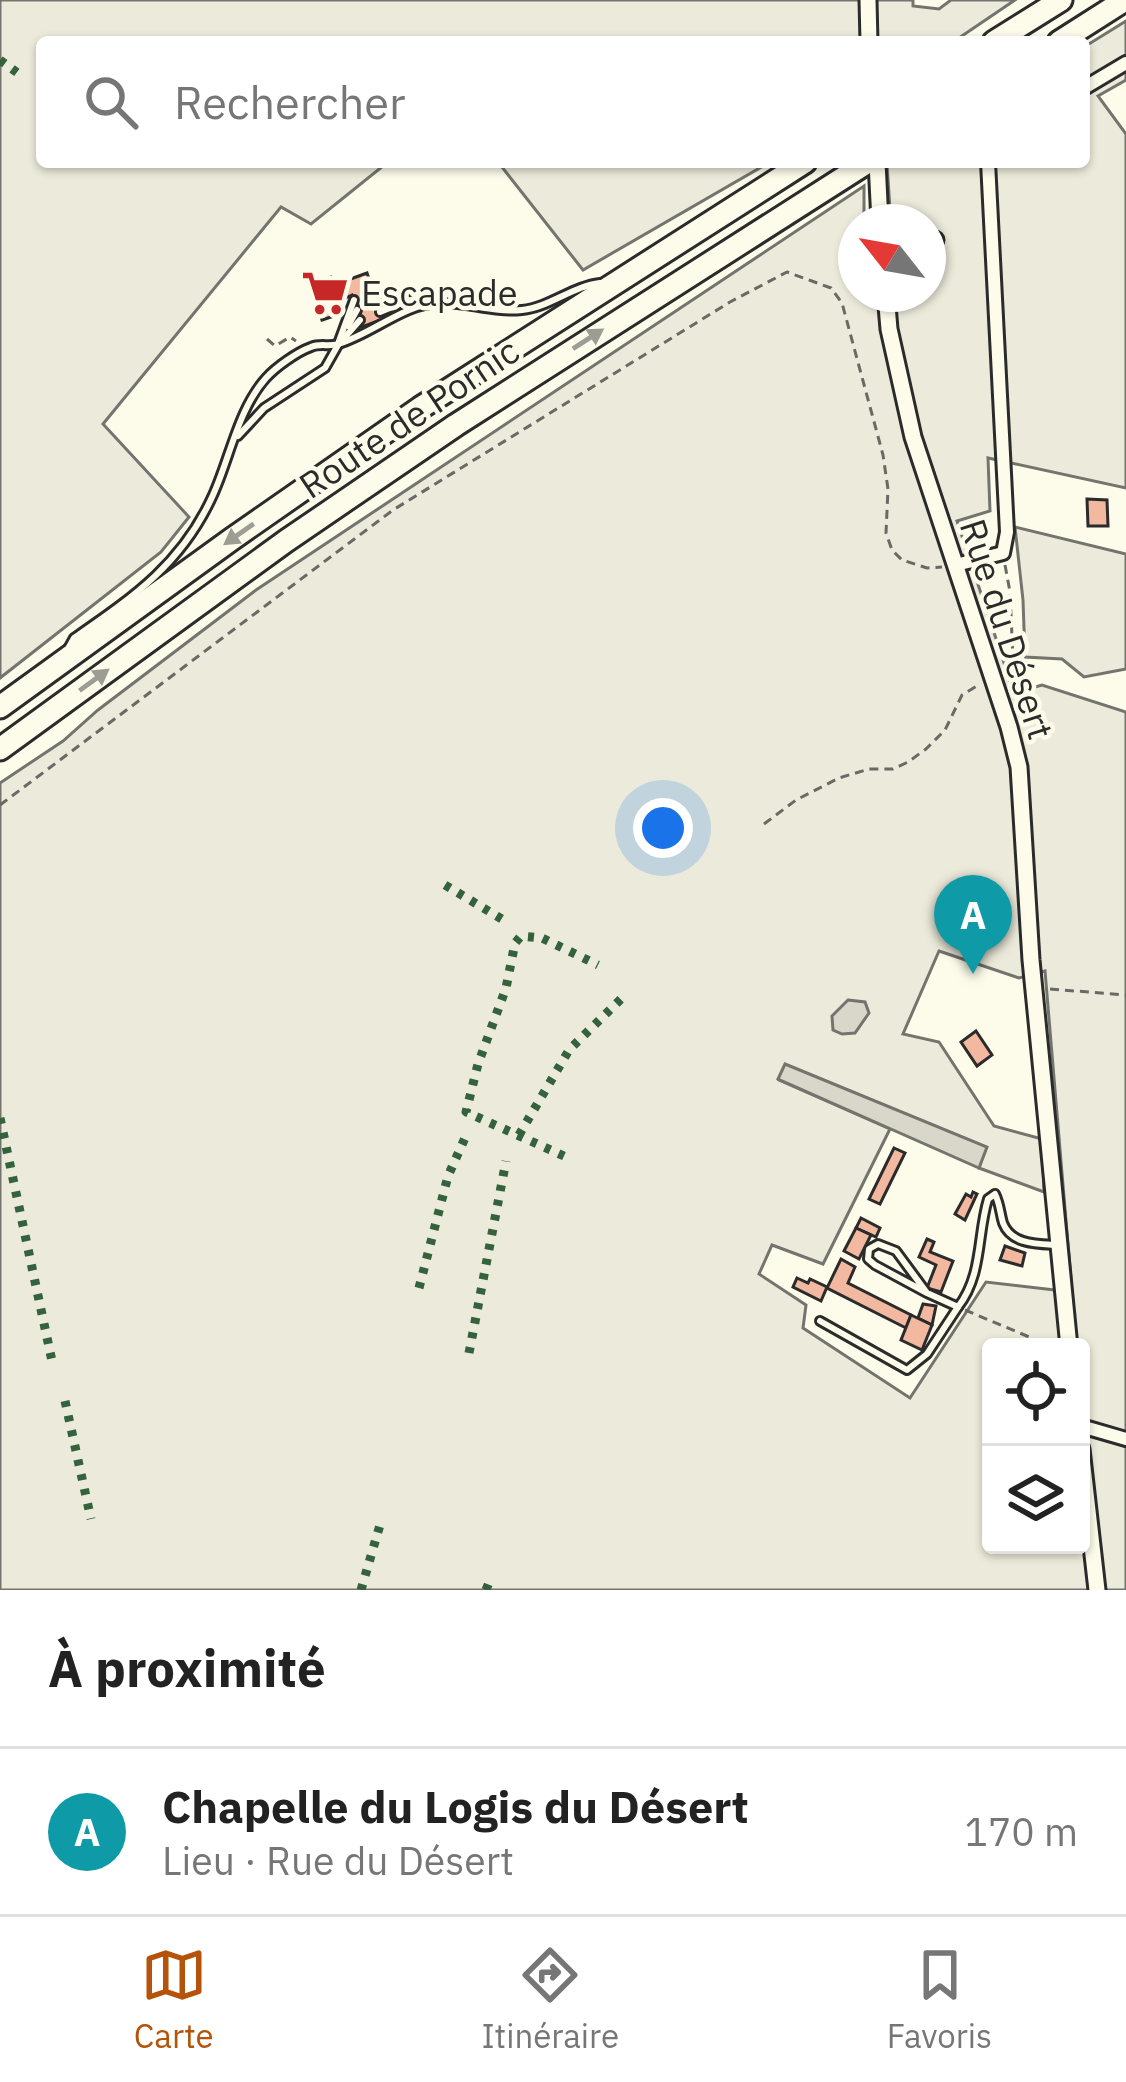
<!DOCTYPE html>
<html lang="fr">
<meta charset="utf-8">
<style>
:root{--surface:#fff;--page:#f6f6f6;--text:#222;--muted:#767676;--line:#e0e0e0;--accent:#b45309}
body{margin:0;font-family:"IBM Plex Sans",sans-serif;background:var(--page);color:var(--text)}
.controls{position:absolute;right:36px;bottom:36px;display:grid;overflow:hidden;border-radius:12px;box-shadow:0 3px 9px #0004}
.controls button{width:108px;height:108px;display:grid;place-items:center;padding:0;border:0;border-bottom:3px solid var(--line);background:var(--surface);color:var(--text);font:60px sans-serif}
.compass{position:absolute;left:838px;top:204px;width:108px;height:108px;border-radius:50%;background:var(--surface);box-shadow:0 3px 9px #0004;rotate:301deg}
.you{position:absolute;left:663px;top:828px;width:42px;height:42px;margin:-30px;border:9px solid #fff;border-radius:50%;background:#1a73e8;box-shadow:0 0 0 18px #1a73e833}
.badge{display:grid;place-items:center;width:78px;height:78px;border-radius:50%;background:var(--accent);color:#fff;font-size:39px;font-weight:700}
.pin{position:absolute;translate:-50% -99px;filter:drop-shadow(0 3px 6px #0008)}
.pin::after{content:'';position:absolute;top:63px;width:42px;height:36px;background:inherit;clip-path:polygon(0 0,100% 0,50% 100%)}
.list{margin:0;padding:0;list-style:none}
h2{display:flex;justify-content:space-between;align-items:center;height:156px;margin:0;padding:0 48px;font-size:51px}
h2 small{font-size:39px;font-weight:400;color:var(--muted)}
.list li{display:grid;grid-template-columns:78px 1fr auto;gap:36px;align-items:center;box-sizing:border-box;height:168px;padding:0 48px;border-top:3px solid var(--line)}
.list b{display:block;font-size:45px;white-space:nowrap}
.list p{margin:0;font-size:39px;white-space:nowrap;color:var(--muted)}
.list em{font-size:39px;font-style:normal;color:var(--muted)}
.icon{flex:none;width:66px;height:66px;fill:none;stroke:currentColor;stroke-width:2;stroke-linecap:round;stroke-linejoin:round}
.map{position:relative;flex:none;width:1126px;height:1590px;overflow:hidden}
.search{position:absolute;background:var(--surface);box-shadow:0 3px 9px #0004;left:36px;right:36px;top:36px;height:132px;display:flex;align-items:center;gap:30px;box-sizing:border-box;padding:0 42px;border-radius:12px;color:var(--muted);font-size:45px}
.sheet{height:324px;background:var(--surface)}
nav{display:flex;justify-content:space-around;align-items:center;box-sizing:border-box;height:168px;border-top:3px solid var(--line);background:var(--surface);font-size:33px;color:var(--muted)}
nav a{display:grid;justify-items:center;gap:6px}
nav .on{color:var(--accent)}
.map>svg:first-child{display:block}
.green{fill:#ecebdb;stroke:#74746e;stroke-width:3;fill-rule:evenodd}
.water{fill:#d8d7c9;stroke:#74746e;stroke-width:3}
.building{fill:#f2b8a0;stroke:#2b2b2b;stroke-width:3}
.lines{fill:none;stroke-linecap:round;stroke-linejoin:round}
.service-casing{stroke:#2b2b2b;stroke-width:12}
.minor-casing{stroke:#2b2b2b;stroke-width:18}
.tertiary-casing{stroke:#2b2b2b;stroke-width:21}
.trunk-casing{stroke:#2b2b2b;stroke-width:27}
.path{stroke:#6a6964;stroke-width:3;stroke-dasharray:9 6;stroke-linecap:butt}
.service{stroke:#fdfbea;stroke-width:6}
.minor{stroke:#fdfbea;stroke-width:12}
.tertiary{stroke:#fdfbea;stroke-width:15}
.trunk{stroke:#fdfbea;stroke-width:21}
.hedge{stroke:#34623c;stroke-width:9;stroke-dasharray:6 9;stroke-linecap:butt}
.oneway{fill:#9e9d94}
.labels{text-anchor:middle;stroke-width:9;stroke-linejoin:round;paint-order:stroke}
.poi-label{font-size:36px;fill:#2b2b2b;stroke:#fdfbea;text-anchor:start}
.street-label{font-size:36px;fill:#2b2b2b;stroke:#fdfbea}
</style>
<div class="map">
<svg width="1126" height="1590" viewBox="0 0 1126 1590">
<rect width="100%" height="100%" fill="#fdfbea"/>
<g class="green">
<polygon points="0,0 913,0 913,6 939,9 951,0 1015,0 953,42 42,42 42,162 388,162 311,224 281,207 103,424 189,517 161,552 0,678"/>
<path d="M1126,21V80L1098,96L1126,134V488L988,458L990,511L957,521L1014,693L1042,685L1126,712V1590H0V783L63,741L98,710L256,590L864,186V221L890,209L887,164L891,162H1084V47ZM856,222H928V294H856ZM939,951L1019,978L1045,971L1072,1292L986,1282L910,1398L803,1328L806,1305L759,1274L772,1245L823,1264L890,1129L779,1080L786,1065L986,1147L979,1168L1044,1192L1042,1139L994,1126L939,1042L903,1034ZM991,1347H1081V1545H991Z"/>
<polygon points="498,162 770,162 583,270"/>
<polygon points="1015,527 1126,554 1126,669 1084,677 1062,659 1025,657 1023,600"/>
</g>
<g class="water">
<polygon points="848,1000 865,1002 869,1013 855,1033 842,1034 833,1030 832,1016"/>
<polygon points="785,1064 987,1147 979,1168 778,1079"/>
</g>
<g class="building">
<circle cx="935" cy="240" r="9"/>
<polygon points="367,273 383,319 362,327 352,295 339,301 334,285"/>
<polygon points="331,277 343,313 322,320 311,284"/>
<polygon points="1087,499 1107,500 1108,526 1088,526"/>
<polygon points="976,1031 992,1055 977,1066 961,1042"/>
<polygon points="894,1148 905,1153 880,1204 869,1199"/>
<polygon points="973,1192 977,1194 965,1220 955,1214 966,1194 971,1197"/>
<polygon points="861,1218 880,1228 876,1237 856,1228"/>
<polygon points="856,1228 871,1235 859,1259 844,1251"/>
<polygon points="927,1239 934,1242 930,1252 953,1261 941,1292 927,1288 936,1265 919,1257"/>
<polygon points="1005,1246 1025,1253 1022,1266 1000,1260"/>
<polygon points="841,1259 855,1267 848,1283 911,1315 906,1328 827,1288"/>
<polygon points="797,1278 808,1283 810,1279 827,1287 821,1301 793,1287"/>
<polygon points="923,1304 936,1306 932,1325 918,1318"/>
<polygon points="911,1315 932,1325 922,1350 901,1340"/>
</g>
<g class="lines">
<defs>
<g id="service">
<polyline points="374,293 401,298"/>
<polyline points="377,303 411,300 431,302"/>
<polyline points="380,312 402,303"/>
<polyline points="348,326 357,310"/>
<polyline points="339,341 354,300"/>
<polyline points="238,436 264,408 325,368 338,345 360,320"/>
<path d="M69,647L74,638C133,597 182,564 213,495C230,458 238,409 266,378C276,367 297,352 311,347C320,343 329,347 338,344C371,335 405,303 440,303C467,302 492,313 522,310C550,307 573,286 600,283"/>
<path d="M927,1293L875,1265L868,1259L869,1249L878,1244L896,1251L927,1293L958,1307C983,1275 977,1235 988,1199L995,1194C1000,1204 1000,1213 1003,1223C1011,1244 1036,1244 1055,1245"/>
<polyline points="820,1321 907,1370 927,1354 958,1307"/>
</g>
<g id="minor">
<polyline points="1084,88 1126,63"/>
<polyline points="956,565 1003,553 1007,532 988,162"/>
<polyline points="1081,1426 1126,1439"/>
</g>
<g id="tertiary">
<polyline points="868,0 869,42"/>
<polyline points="877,162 880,222"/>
<polyline points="886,294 889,329 913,437 1009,727 1019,767 1031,960 1069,1347"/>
<polyline points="1081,1449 1097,1590"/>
</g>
<g id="trunk">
<polyline points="994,42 1061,0"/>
<polyline points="1059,42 1125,0"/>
<polyline points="0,707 232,539 420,408 805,162"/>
<polyline points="0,749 286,541 456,425 868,162"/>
</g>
</defs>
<use href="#service" class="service-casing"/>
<use href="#minor" class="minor-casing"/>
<use href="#tertiary" class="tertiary-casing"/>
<use href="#trunk" class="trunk-casing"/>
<g class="path">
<polyline points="267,339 275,346 290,337 296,341"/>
<polyline points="1005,565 1010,592 1014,682"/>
<polyline points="0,805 393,510 730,302 787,272 831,288 842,303 883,455 888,489 886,533 892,550 902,560 927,568 942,567"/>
<polyline points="764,824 796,800 839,778 869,769 893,769 908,762 926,749 945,730 962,695 980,684"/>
<polyline points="1050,989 1126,995"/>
<polyline points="965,1310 1053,1347"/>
</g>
<use href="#service" class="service"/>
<use href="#minor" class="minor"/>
<use href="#tertiary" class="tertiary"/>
<use href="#trunk" class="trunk"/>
<g class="hedge">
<polyline points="0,60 23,77"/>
<polyline points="445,885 505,921"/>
<polyline points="0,1118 52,1361"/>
<polyline points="519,1135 569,1050 621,999"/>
<polyline points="564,1156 466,1112 478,1064 506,988 515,943 521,936 542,938 598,965"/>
<polyline points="419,1288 448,1176 465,1138"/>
<polyline points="469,1353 506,1161"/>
<polyline points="65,1401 91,1519"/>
<polyline points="361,1590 382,1518"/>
<polyline points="486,1590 490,1580"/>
</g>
</g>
<defs><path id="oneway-solid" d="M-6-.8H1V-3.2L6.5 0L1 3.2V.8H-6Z" transform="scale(3)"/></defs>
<g class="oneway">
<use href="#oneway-solid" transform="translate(588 339) rotate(-33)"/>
<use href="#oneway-solid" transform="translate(239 534) rotate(145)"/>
<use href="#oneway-solid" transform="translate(94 680) rotate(-36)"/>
</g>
<defs>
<symbol id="supermarket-bare" viewBox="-9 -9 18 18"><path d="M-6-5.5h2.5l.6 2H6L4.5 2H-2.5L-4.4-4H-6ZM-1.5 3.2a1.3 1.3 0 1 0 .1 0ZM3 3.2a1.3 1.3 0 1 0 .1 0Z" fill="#c62828" stroke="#fdfbea" stroke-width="2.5" paint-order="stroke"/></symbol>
</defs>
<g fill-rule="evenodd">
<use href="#supermarket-bare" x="292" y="260" width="66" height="66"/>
</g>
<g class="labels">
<g class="poi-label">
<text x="361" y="306">Escapade</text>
</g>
<g class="street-label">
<text transform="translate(409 418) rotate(-34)" y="13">Route de Pornic</text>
<text transform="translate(1007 629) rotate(72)" y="13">Rue du Désert</text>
</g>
</g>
</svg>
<div class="controls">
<button><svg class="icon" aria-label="locate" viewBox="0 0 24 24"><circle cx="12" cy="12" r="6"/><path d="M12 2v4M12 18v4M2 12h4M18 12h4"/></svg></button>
<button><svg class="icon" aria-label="layers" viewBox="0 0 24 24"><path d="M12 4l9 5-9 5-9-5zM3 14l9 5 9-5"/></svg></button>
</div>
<svg class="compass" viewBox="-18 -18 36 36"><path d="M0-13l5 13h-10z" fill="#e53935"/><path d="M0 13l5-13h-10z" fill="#767676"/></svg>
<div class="you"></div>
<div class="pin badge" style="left:973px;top:974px;background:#0f9aa8">A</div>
<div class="search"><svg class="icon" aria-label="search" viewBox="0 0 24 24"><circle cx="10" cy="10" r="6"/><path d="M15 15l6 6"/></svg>Rechercher</div>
</div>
<section class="sheet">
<h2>À proximité<small></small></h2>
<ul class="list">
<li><span class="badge" style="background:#0f9aa8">A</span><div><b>Chapelle du Logis du Désert</b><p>Lieu · Rue du Désert</p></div><em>170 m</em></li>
</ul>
</section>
<nav>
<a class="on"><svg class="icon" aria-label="map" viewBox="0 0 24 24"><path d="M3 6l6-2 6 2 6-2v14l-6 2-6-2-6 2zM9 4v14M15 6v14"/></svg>Carte</a>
<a><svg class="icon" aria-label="directions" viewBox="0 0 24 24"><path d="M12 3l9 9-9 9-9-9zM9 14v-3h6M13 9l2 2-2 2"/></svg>Itinéraire</a>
<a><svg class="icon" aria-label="saved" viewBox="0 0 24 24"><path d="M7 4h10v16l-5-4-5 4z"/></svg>Favoris</a>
</nav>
